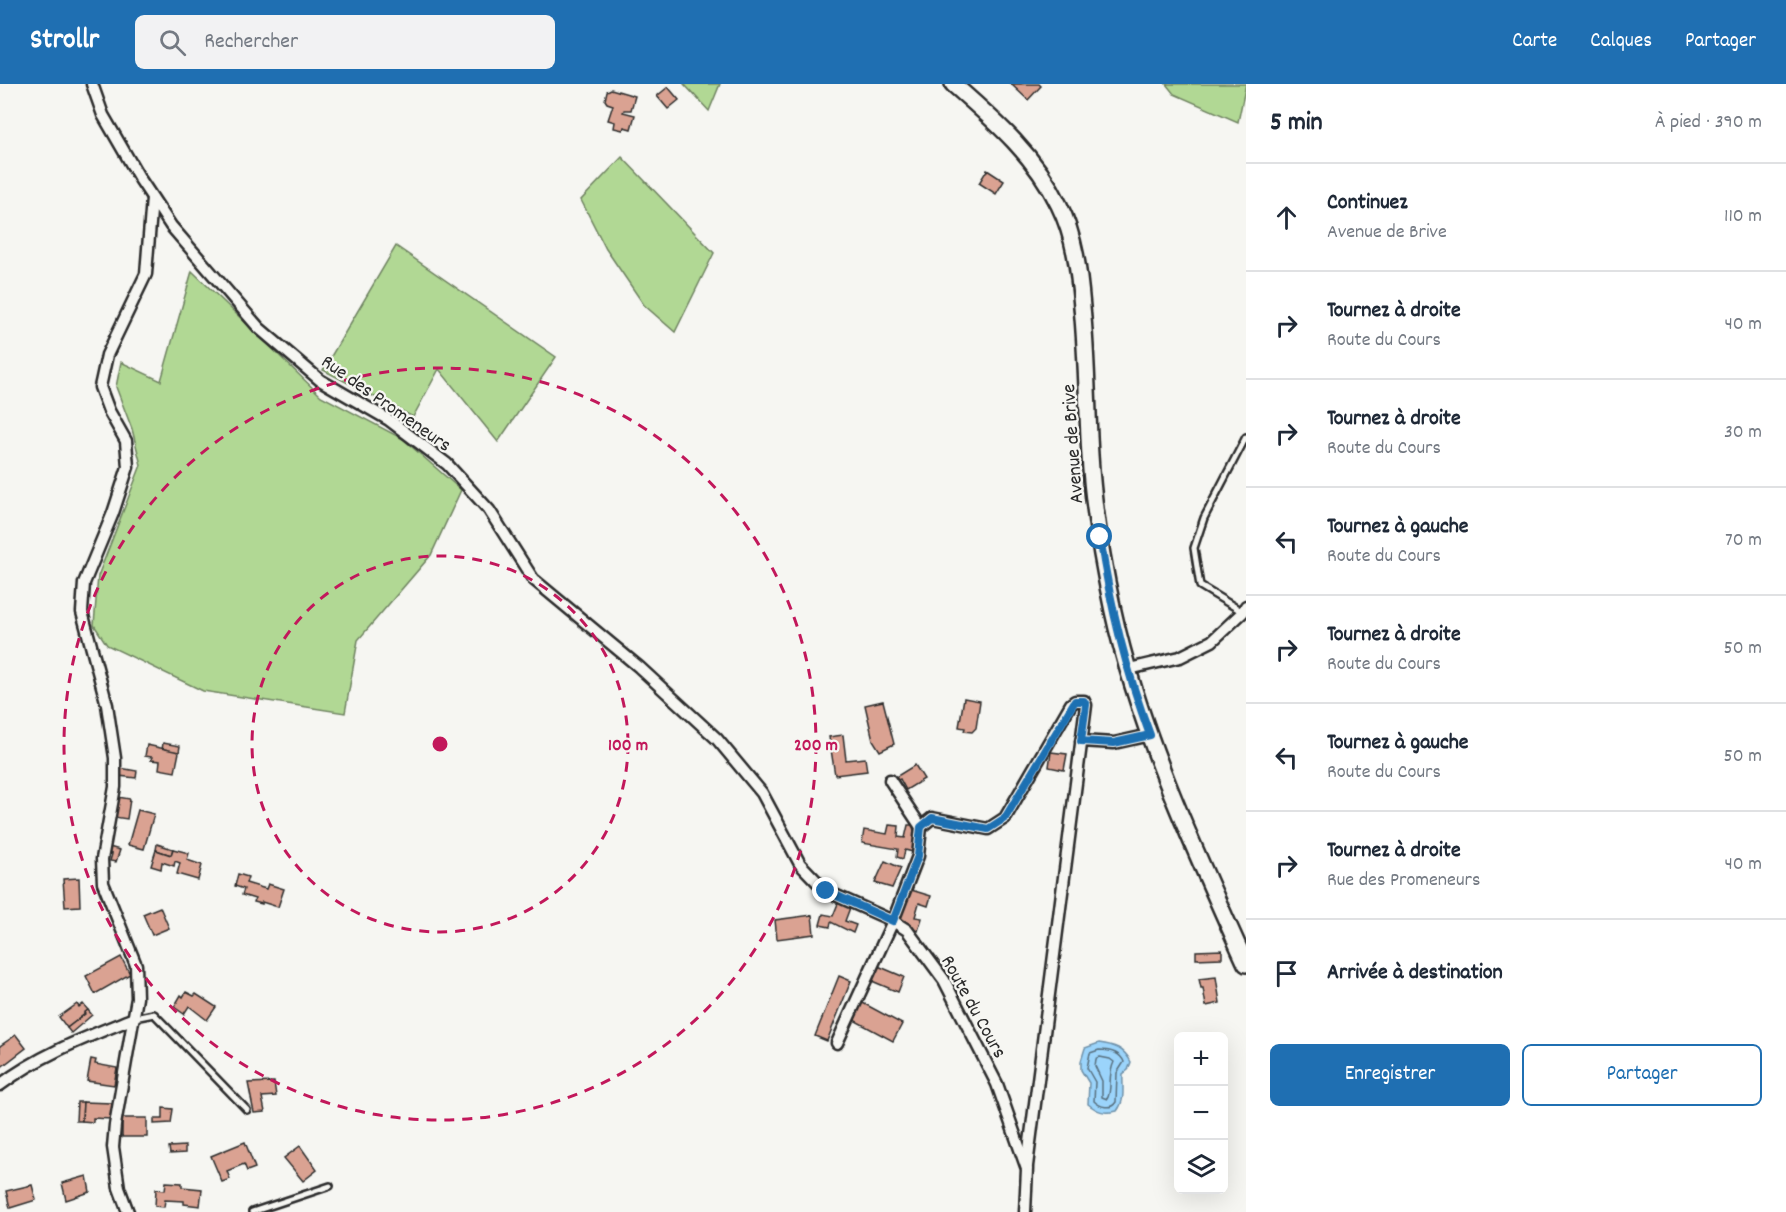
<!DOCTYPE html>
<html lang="fr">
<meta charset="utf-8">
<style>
:root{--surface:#fff;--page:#f2f2f3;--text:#1f2937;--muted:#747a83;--line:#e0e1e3;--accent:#1f6fb2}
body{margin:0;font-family:Dekko,sans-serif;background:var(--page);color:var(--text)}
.controls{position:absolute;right:18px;bottom:18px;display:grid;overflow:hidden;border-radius:9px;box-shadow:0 6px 24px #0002}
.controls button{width:54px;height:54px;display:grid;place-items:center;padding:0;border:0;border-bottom:2px solid var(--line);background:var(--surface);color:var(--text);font:30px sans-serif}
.stop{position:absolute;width:18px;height:18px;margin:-14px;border:4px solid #1f6fb2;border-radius:50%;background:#fff}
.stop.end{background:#1f6fb2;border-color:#fff;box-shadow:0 2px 6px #0008}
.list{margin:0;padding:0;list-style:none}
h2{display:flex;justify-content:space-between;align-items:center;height:78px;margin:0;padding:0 24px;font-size:26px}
h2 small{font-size:20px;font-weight:400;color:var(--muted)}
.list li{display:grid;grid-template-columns:39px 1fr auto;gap:18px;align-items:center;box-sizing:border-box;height:108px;padding:0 24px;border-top:2px solid var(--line)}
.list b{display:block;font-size:22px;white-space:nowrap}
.list p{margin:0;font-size:20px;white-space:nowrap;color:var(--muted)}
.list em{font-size:20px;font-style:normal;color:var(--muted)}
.actions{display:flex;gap:12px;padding:18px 24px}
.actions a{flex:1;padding:14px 0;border:2px solid var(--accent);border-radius:9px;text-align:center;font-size:21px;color:var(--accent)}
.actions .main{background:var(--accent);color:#fff}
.icon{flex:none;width:33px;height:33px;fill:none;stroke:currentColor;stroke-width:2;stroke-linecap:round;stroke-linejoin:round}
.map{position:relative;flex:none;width:1246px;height:1128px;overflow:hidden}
header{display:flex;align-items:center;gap:36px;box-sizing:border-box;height:84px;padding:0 30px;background:var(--accent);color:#fff}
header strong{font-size:28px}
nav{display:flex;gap:33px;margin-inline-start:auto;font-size:21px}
.search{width:420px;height:54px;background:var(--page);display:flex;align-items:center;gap:15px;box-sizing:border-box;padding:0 21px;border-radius:9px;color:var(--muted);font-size:22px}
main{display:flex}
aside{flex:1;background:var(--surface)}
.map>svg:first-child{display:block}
.green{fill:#b1d894;stroke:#6e8260;stroke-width:1.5}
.water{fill:#9bd4fb;stroke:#6e90a8;stroke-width:1.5}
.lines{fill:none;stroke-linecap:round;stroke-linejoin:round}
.shore{stroke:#586f7e;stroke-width:1.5}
.building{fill:#daa292;stroke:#2b2b2b;stroke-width:1.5}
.lane-casing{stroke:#2b2b2b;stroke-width:10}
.street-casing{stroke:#2b2b2b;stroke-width:15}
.secondary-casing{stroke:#2b2b2b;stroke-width:20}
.lane{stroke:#f6f6f2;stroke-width:5}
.street{stroke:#f6f6f2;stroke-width:10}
.secondary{stroke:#f6f6f2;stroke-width:15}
.route{stroke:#1f6fb2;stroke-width:8}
.ring{fill:none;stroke:#c2185b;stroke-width:3;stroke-dasharray:10 8}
.labels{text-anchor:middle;stroke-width:4.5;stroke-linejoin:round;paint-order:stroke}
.street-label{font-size:20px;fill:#2b2b2b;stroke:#f6f6f2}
.centre{fill:#c2185b;stroke:#f6f6f2;stroke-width:3}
.ring-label{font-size:18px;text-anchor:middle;font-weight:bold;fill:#c2185b;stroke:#f6f6f2;stroke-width:4.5;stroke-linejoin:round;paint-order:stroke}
</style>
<header>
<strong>Strollr</strong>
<div class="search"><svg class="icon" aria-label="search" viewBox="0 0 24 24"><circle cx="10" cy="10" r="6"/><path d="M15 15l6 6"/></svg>Rechercher</div>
<nav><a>Carte</a><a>Calques</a><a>Partager</a></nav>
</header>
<main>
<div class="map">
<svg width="1246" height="1128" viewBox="0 0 1246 1128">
<rect width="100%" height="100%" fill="#f6f6f2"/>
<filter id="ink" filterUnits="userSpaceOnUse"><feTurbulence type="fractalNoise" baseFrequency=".0167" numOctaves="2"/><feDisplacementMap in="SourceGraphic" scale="12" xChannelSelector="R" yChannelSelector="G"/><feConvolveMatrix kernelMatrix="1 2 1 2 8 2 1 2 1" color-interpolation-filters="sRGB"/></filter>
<g filter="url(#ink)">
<g class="green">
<polygon points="684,0 720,0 709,27"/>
<polygon points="1166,0 1246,0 1238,38 1174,10"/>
<polygon points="622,73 714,169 675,248 644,221 606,165 581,116"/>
<polygon points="396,162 556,273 498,358 439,285 413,333 323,286"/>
<polygon points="192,187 321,312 403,355 461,406 431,471 358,556 345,629 203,607 107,561 94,541 98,492 141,381 132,345 116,303 121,278 161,297"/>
</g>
<path class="water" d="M1099,959C1114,961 1124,964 1131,978L1128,986L1123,990C1122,1004 1126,1015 1117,1027C1105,1030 1098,1028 1088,1020L1089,999L1081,986V977L1085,964Z"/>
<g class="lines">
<g class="shore">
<path d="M1099,966C1109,966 1120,968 1124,978L1117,989L1116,1018C1111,1026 1100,1023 1094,1017L1095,998L1087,984L1090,969Z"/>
<path d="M1100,973L1110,975L1114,978C1107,992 1113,1006 1107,1015L1102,1013V997L1095,982L1096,975Z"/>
</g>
</g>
<g class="building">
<polygon points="1011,0 1039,0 1041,2 1028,16"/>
<polygon points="668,3 679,16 668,25 657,12"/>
<polygon points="611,5 635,12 631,26 624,26 623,28 635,31 631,45 624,43 623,46 614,44 615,38 608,36 613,21 607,19 605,16 607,7"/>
<polygon points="987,86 1004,97 996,110 979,99"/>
<polygon points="964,614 980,617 976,644 972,648 964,647 965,644 959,643"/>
<polygon points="883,617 894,660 880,667 873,656 865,621"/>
<polygon points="843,651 846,676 865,674 867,687 835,691 829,653"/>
<polygon points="163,659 180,662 179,668 162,666"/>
<polygon points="147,661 179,668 175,688 159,685 160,677 151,676 152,673 145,672"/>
<polygon points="1051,668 1067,670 1064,686 1049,683"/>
<polygon points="915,681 924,695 906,706 900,695 896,697 894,694"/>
<polygon points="120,684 137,687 136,694 119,692"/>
<polygon points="118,713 130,715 127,735 114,733"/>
<polygon points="138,726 154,730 144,765 128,761"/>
<polygon points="889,741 899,742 898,753 905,754 908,741 913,741 915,755 913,768 905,766 903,775 897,773 898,765 862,759 864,746 887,750"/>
<polygon points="157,760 173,765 171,771 156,766"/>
<polygon points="109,763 120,766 116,778 110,777 112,770 107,769"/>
<polygon points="173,765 189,769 187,776 202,781 198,796 177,790 180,779 175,777 174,782 162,778 161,785 151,782 156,766 171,771"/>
<polygon points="885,777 901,784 892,804 875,799"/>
<polygon points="238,790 248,793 246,799 266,805 268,800 284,805 278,823 262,818 262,820 254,818 255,815 242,811 244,805 235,802"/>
<polygon points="79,794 80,822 65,823 63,795"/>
<polygon points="908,805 931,812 928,822 919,819 915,833 922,834 918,847 908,844 910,840 900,837"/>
<polygon points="839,817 851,821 845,837 856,841 853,849 831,838 830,843 820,841 823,830 833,832"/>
<polygon points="160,823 169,844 152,851 143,830"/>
<polygon points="812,831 814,850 777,855 775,836"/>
<polygon points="1222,866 1222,874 1196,875 1196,867"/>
<polygon points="121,873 130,890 95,910 86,892"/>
<polygon points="878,882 904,893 898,908 872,897"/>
<polygon points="839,892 851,897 827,957 815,952"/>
<polygon points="1216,893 1220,919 1206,922 1203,904 1201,904 1199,895"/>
<polygon points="186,908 194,912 196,910 216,923 207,936 189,922 184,930 174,923 181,911 183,913"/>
<polygon points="861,918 902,940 893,957 852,935"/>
<polygon points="77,920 79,923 83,920 88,926 84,929 85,930 67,944 59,933"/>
<polygon points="88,926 92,931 71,949 67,944 85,930 84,929"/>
<polygon points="16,951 26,964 0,984 0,962"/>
<polygon points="91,975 96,976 95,980 117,984 114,1001 87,997"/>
<polygon points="274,998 276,1012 262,1013 265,1028 254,1029 248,999"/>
<polygon points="77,1018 83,1018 82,1037 76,1037"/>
<polygon points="83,1018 112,1019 111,1035 93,1034 93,1038 82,1037"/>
<polygon points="163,1024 173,1025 171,1039 154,1040 154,1035 163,1035"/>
<rect x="122" y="1034" width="25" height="19"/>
<polygon points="245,1058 255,1084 247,1087 244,1080 227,1087 230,1095 222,1098 211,1072"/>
<polygon points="185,1062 185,1069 170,1070 169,1063"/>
<polygon points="300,1062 317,1086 303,1097 284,1074"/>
<polygon points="87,1092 90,1108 66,1116 62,1099"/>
<polygon points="166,1098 182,1099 182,1103 202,1105 200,1122 184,1120 184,1117 165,1116 164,1123 155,1122 156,1105 165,1106"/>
<polygon points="32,1101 36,1116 10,1124 6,1107"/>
</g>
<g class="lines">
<defs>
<g id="lane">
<polyline points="1243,528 1200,502 1194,464 1204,434 1246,353"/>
<polyline points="134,934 154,930 247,1026"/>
<polyline points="252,1128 330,1102"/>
</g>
<g id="street">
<polyline points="92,0 103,31 140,95 171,142 259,244 320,296 389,336 447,380 489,426 533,495 639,583 717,655 762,709 800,780 826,807 893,837 907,846 944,896 997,1000 1027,1085 1025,1128"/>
<polyline points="1129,585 1180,573 1212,557 1243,528 1246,522"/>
<polyline points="1081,657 1114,659 1150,651"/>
<polyline points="890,696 921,743"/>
<polyline points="837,959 893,837 918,772 921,743 932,734 988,745 1005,734 1071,620 1075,617 1084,617 1086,621 1027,1082"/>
<path d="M0,1001C41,970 87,953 134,934"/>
<polyline points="128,1128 119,1104 113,1063 115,1041 137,914 136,881 103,799 102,775 115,703 115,674 107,621 82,528 84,499 113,429 128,383 126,357 109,327 100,303 107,271 146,190 152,114"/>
</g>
<path id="secondary" d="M953,0C994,36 1035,71 1059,121C1075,153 1079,188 1082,223C1087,272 1087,322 1090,371C1093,423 1102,476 1113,527C1139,647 1196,769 1246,880"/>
</defs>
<use href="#lane" class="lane-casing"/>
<use href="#street" class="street-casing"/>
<use href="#secondary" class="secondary-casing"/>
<use href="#lane" class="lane"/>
<use href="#street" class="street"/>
<use href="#secondary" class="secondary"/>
</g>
</g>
<g class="lines" filter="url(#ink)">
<path class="route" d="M826,807L893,837L918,772L921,743L932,734L988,745L1005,734L1075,617H1084L1086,621L1081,657L1114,659L1150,651C1126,587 1110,520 1100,453"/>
</g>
<g class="ring">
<circle cx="440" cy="660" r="188"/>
<circle cx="440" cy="660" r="376"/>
</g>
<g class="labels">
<g class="street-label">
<text transform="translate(387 318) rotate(35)" y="7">Rue des Promeneurs</text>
<text transform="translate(1071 360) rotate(-94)" y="7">Avenue de Brive</text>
<text transform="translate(975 922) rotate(61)" y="7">Route du Cours</text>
</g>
</g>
<circle cx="440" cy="660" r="9" class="centre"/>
<g class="ring-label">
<text x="628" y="666">100 m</text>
<text x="816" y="666">200 m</text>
</g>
</svg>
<div class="controls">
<button>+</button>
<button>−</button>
<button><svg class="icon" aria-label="layers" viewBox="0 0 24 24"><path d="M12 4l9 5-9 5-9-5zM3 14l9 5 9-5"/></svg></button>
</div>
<div class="stop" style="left:1100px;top:453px"></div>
<div class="stop end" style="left:826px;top:807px"></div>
</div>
<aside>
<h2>5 min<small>À pied · 390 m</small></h2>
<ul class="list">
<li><svg class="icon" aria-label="ahead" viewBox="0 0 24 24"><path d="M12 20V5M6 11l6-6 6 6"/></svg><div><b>Continuez</b><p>Avenue de Brive</p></div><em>110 m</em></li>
<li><svg class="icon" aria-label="right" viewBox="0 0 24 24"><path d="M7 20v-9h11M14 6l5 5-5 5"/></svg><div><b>Tournez à droite</b><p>Route du Cours</p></div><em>40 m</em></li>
<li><svg class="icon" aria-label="right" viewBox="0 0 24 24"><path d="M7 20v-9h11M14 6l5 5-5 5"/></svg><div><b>Tournez à droite</b><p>Route du Cours</p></div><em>30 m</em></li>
<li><svg class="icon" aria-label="left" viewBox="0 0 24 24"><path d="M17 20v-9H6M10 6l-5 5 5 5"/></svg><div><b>Tournez à gauche</b><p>Route du Cours</p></div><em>70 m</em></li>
<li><svg class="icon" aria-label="right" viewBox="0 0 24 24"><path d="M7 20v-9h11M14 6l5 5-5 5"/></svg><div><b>Tournez à droite</b><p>Route du Cours</p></div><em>50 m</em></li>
<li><svg class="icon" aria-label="left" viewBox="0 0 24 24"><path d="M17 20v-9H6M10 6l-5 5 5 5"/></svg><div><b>Tournez à gauche</b><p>Route du Cours</p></div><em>50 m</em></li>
<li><svg class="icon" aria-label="right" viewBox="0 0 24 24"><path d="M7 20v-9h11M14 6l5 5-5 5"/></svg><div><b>Tournez à droite</b><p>Rue des Promeneurs</p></div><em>40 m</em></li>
<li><svg class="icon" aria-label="arrive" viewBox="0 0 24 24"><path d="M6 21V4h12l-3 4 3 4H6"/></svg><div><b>Arrivée à destination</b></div></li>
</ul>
<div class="actions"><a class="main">Enregistrer</a><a>Partager</a></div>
</aside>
</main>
